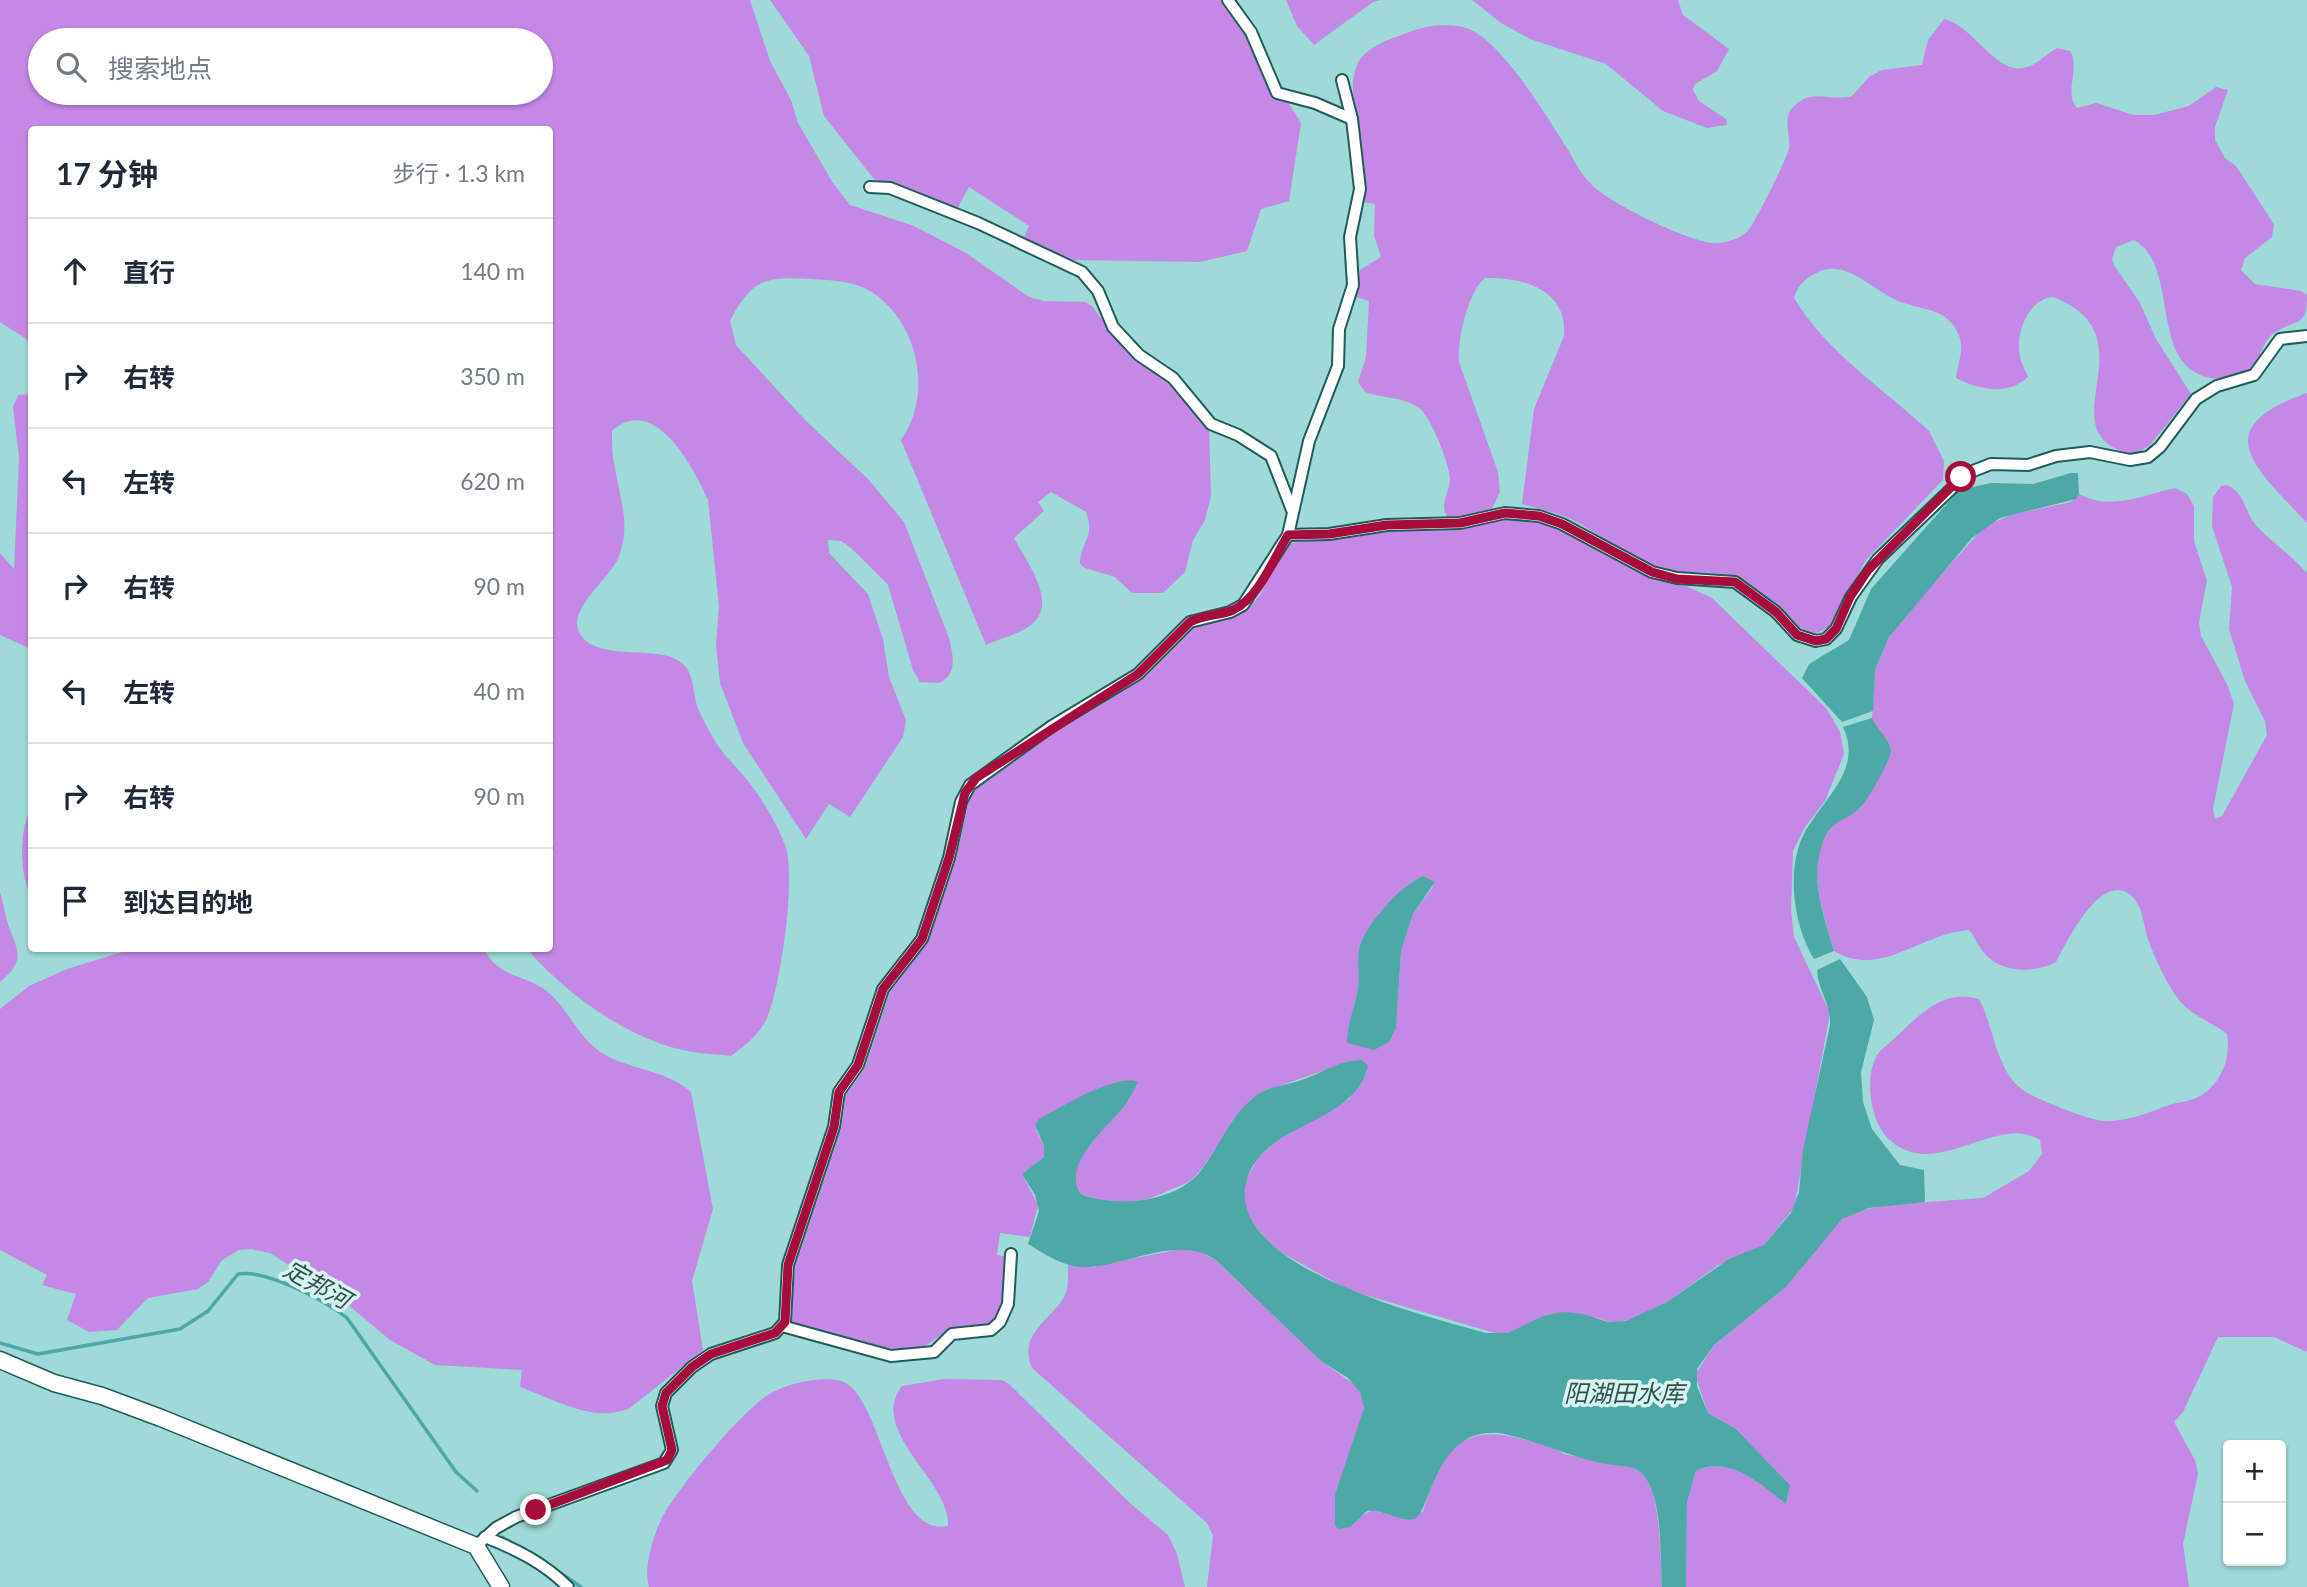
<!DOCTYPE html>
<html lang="zh">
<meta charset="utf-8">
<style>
:root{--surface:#fff;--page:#f6f6f7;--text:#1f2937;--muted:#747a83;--line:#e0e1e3}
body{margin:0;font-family:Lato,"Noto Sans SC",sans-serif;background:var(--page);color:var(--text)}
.controls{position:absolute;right:21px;bottom:21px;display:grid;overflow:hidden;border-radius:7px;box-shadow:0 2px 5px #0004}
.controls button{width:63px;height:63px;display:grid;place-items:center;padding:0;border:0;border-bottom:2px solid var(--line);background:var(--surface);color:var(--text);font:35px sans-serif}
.stop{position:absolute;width:21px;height:21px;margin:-16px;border:5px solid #a60d3e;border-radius:50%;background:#fff}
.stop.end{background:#a60d3e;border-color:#fff;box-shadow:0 2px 7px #0008}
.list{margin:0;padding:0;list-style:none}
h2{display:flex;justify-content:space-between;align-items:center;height:91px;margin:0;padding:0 28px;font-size:30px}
h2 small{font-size:23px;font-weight:400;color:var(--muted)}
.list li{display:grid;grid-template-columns:46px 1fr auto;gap:21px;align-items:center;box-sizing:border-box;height:105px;padding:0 28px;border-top:2px solid var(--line)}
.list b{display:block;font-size:26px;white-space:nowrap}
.list em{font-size:23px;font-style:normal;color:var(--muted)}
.icon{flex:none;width:38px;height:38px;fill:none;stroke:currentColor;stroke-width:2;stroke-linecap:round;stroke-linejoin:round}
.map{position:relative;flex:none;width:2307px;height:1587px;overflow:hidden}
.search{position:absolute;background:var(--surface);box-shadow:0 2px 5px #0004;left:28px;top:28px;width:525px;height:77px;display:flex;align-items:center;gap:18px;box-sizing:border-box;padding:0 24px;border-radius:38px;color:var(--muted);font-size:26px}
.panel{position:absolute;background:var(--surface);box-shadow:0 2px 5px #0004;left:28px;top:126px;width:525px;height:826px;border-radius:7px}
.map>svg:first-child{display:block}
.green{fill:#c489e6;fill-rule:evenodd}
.water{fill:#4da9a5}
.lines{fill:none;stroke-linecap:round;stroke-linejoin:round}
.stream{stroke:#4da9a5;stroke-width:3.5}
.street-casing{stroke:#205c5a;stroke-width:14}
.secondary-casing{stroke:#205c5a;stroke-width:19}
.street{stroke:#fff;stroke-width:10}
.secondary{stroke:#fff;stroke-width:16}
.route{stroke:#a60d3e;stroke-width:9}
.labels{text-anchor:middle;stroke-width:7;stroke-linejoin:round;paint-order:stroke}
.water-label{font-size:24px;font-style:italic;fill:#314f4d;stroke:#d7f4f2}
</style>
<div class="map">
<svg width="2307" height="1587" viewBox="0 0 2307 1587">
<rect width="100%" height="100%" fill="#9edad7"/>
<g class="green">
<path d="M0,0H750L770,61L791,100L798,123L833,183L850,205L914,226L966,253L1029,297L1044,301L1085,302L1092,306L1125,350L1178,387L1209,426L1211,496L1205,520L1193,540L1185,572L1163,593H1132L1115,577L1085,568L1080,564C1080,543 1096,537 1086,512L1051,492L1038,502L1044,511L1014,538C1025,559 1055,598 1036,620C1026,633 1000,638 986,645L901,440C933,395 919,324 873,293C856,281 831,280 811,279C765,276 752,279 730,321L736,345L806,421L868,479L904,522L949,638C953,655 958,674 939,683L920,682L913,670L888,585L851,548L841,541L828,540L829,553L868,594L883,639L889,677L906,720L903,737L850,817L829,804L806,839L743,743L720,683L716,645L719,606L708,500C693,466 654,393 612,431C612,444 612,456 615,468C620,500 631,524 619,556C611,578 567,609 579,632C595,664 659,643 682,663C693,672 693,689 696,702C699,713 706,725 712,736C721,753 736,766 748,781C762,799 777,824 785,845C797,875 780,994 765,1022C757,1037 744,1046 731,1056C715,1054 698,1054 683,1050C626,1038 564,992 527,949L550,948V130H32L31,342L0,322ZM40,40H541V93H40Z"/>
<polygon points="770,0 1224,0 1301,123 1289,201 1261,209 1247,251 1200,262 1071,260 1024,238 1029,226 969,187 957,209 874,179 824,116 809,56"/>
<polygon points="1286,0 1381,0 1373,2 1314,45 1297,26"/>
<polygon points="1472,0 1678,0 1683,15 1729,49 1717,71 1695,84 1693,90 1699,101 1726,119 1727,125 1707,128 1663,111 1606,64 1530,39 1501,23"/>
<path d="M1944,19C1971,24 1996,74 2023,68C2036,66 2046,54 2057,48L2070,51C2081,70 2063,91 2077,108L2096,103L2134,115H2154L2189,106L2216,87L2228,90L2215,127V140L2225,158L2236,166L2274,224L2272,237L2245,258L2241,270L2255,284L2301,291L2307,295C2307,331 2295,317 2273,334C2261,343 2261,360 2251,370C2244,377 2229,379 2220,379C2144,376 2183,266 2134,240L2116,247L2112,259L2114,265L2140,303L2156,339L2191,394L2151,444L2135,455C2039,435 2157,337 2053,297C2032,298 2019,325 2019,344C2018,356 2023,366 2028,377C2007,396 1980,390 1956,378C1958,361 1966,347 1957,331C1945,308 1922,310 1901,302C1873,292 1845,255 1814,274C1802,281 1798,286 1794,298C1827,353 1883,388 1929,431L1944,461L1943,480L1866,560L1829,627L1817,633C1785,630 1769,592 1740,579C1714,567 1683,577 1656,568C1626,558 1608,541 1582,525C1565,514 1541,510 1522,504L1534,409L1564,336C1568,290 1524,277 1485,278C1468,292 1457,340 1459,362L1498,472L1500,492L1492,509L1449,519C1437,506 1451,492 1450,477C1448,461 1431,416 1418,407C1402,397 1382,398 1365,392L1358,382L1366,357L1369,301L1356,297L1360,270L1381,257L1374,235L1375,204L1363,202C1363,182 1363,163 1361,143C1359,117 1345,86 1359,61C1368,47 1389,39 1404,34C1424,26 1445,22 1466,28C1500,38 1547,117 1567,148C1574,160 1580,173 1590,183C1608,203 1686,240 1712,243C1723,244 1740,239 1747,232C1753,227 1788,157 1789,148C1791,134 1782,119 1793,107C1812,87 1830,102 1852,96L1870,76L1882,70L1922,65L1928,40Z"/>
<path d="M2307,393V523C2256,468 2205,429 2307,393Z"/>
<polygon points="31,394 32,394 31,649 0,635 0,553 14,569 19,458 13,407 18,395"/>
<path d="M2227,485C2245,493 2244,510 2255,524C2270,541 2291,555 2307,573V1352L2274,1337H2218L2183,1412L2174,1422L2195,1460L2198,1474L2183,1544L2189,1587H1686L1687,1502L1696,1471C1729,1455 1761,1483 1786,1503L1790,1485L1736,1429L1708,1413L1695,1375L1714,1345L1786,1287L1833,1226L1851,1213L1886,1205L1983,1198L2029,1171L2042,1154L2040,1140C1996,1113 1937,1181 1891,1141C1870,1124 1864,1078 1877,1055C1881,1049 1891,1042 1896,1037C1920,1014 1944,988 1979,999C1994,1027 1996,1071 2023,1090C2035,1099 2089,1120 2103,1121C2125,1122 2146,1114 2166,1106C2177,1102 2191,1102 2202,1095C2222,1082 2231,1057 2227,1034C2212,1022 2192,1016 2179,1000C2167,984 2156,961 2149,942C2144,930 2144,912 2136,901C2105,861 2067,942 2056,962C2034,974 2001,973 1984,953C1978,946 1975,937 1969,930C1921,933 1881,979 1834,951C1823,911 1801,856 1837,821C1844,815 1853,813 1861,808L1879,732L1872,718L1875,670L1889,637L1903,617L1985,526L2011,515L2071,502L2079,494C2112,512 2144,494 2175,488L2187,494L2194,506V541L2207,581L2199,622L2201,636L2227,684L2234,704L2213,809L2215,819L2222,816L2267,735L2265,721L2245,681L2229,629L2232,587L2212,526L2213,497L2221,486Z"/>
<path d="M1511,517L1560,527L1655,576L1686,586L1712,598L1827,709L1840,732L1844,754L1825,801L1805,827L1793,851L1791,910L1794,937L1830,1013L1794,1208L1764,1245L1717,1266L1667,1302L1633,1319L1613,1323L1597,1318L1543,1316L1514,1332L1498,1334L1348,1290L1286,1255L1268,1242L1246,1214L1244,1183L1258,1158L1277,1141L1349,1099L1367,1072L1362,1060H1355L1282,1085L1250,1100L1201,1170L1189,1182L1151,1198L1128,1203L1104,1201L1081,1194C1059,1163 1114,1121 1129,1099L1058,1111L1044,1117L1036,1130L1044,1146V1157L1022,1174L1038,1205L1030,1237L1000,1233L997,1255L1009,1257L1004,1307L991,1323L945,1332L921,1349L902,1350L869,1345L791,1324L795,1267L841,1129L846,1095L865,1068L890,992L928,942L956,860L968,804L976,789L1056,732L1142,680L1194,628L1232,618L1247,610L1260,595L1287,544L1359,533L1447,529ZM1423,876L1433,887L1413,914L1401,951L1396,1028L1347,1036L1358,989L1363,939L1381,912L1413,881Z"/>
<path d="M31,809V895C19,875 19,829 31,809Z"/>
<path d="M0,892C3,902 5,914 8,924C18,952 26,960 0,982Z"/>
<path d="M132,949H484C497,976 521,974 544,989C569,1007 578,1041 607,1056C634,1070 668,1071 691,1092L713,1209L692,1281L703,1350L630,1408C594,1424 554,1399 520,1387L522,1370L435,1365L390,1340L340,1298L270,1253L251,1249L239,1250L222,1260L208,1282L198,1289L148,1298L117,1330L89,1332L67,1320L76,1294L42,1285L47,1275L0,1250V1009L29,986L67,969Z"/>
<path d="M1180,1249L1196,1250L1217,1261L1321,1361L1358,1387L1364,1402L1362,1420L1335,1494L1357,1518L1373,1510L1396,1517L1423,1512C1439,1460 1455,1422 1518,1438C1534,1442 1550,1445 1564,1454C1587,1459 1619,1459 1639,1471C1662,1484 1660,1562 1662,1587H1207L1213,1536L1207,1523L1032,1368C1017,1334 1052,1319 1064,1297C1069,1288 1068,1276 1068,1265L1092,1267Z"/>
<path d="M944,1379L1002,1380L1009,1384L1131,1504L1168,1535L1177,1554L1185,1587H649C643,1569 653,1537 661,1520C676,1490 744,1407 773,1392C791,1383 821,1376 841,1381C881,1391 891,1539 948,1526C951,1481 867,1432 902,1386Z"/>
</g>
<g class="water">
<polygon points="2071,473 2078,473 2079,494 2076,499 2000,518 1972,538 1889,637 1875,670 1873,711 1842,722 1802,678 1809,664 1849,640 1871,589 1959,490 1991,483 2033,484"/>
<path d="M1872,718C1877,729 1890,740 1891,751C1891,759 1867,802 1860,808C1844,823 1831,818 1822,845C1810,881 1824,916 1834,951L1814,959C1794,927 1786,871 1803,836C1821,800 1864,771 1843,727Z"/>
<path d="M1423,876L1435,882L1413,914L1401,951L1396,1028L1389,1042L1374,1050L1347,1043C1347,1024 1355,1007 1358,988C1360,976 1357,962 1359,950C1363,927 1402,884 1423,876Z"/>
<path d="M1840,959L1867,997L1874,1020L1861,1072L1863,1102L1872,1129L1900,1165L1924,1170L1925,1202L1869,1208L1842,1219L1786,1287L1714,1345L1697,1369V1386L1708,1413L1736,1429L1790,1485L1786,1504C1761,1484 1729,1455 1696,1471L1687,1502L1686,1587H1662C1660,1556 1663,1503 1645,1477C1638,1466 1623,1466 1612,1465C1572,1459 1538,1440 1499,1433C1491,1432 1481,1433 1473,1436C1432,1453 1428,1516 1414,1519C1398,1522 1383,1509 1367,1511L1350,1527L1339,1529L1335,1526V1494L1364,1408L1360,1392L1348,1378L1321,1361L1217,1261C1178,1232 1126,1268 1082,1267C1062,1266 1045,1254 1028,1244L1039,1211L1035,1195L1022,1174L1044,1157V1146L1035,1125L1039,1119C1060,1108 1116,1073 1138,1082C1133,1092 1128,1102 1121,1110C1105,1129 1061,1166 1081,1194C1115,1208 1174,1203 1200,1172C1218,1149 1230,1117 1253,1098C1269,1085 1288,1086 1307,1078C1325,1071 1342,1060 1362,1060L1368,1066C1359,1108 1307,1120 1276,1142C1257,1156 1243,1174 1245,1199C1252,1273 1425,1316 1486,1333H1508L1543,1316L1563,1312L1583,1314L1608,1322L1626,1321L1667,1302L1729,1259L1764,1245L1791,1213L1799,1192L1803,1150L1830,1025C1831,1004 1818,990 1817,970Z"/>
</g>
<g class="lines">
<g class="stream">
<path d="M0,1343L38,1354L180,1329L208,1311L238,1274C265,1269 325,1300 347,1318L456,1472L477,1491"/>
<polyline points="502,1537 512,1543"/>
<polyline points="534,1555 581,1587"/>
</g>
<defs>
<g id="street">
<polyline points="1228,0 1251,32 1277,93 1315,103 1352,119"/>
<polyline points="870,187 890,188 978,223 1082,272 1098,291 1113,327 1139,355 1173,378 1211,424 1238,435 1271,456 1292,510"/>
<polyline points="1288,535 1329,534 1387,525 1460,523 1505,513 1539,516 1562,524 1652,572 1677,578 1735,582 1776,612 1797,635 1816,641 1826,639 1836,629 1851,597 1878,559 1968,473 1991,464 2028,465 2056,456 2090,452 2130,460 2148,457 2160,447 2196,399 2217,386 2254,375 2280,339 2307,336"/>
<polyline points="782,1326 891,1356 934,1352 952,1334 991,1330 1000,1322 1008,1304 1011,1254"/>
<path d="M485,1537C516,1549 544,1563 568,1587"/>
<polyline points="476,1546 496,1528 516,1517 664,1463 672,1450 662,1406 666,1393 692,1367 711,1354 775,1333 785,1322 788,1265 834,1127 839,1092 858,1065 883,989 922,939 949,858 961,802 970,785 1052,726 1138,674 1190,622 1230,612 1243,605 1288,535 1309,441 1338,366 1339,329 1353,285 1350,237 1360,189 1352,119 1342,80"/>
</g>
<polyline id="secondary" points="0,1360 54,1383 102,1396 161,1418 476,1546 501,1587"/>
</defs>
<use href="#street" class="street-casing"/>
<use href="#secondary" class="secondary-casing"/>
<use href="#street" class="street"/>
<use href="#secondary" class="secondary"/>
</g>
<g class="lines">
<path class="route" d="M536,1510L667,1460L672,1450L662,1406L666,1393L692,1367L711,1354L775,1333L785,1322L788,1265L834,1127L839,1092L858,1065L883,989L922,939L949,858L965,793L976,778L1138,674L1190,622C1204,614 1219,616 1233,610C1259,598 1274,558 1288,535L1329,534L1387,525L1460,523L1505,513L1539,516L1562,524L1652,572L1677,579L1735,582L1776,612L1797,635L1816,641L1826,639L1836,629L1850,597L1868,570L1961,477"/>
</g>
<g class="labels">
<g class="water-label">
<text transform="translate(317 1285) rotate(29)" y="8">定邦河</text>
<text x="1624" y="1402">阳湖田水库</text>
</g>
</g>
</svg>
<div class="controls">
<button>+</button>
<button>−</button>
</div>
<div class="stop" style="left:1961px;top:477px"></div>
<div class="stop end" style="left:536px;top:1510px"></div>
<div class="search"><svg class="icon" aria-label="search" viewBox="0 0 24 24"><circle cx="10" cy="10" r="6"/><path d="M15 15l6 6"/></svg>搜索地点</div>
<section class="panel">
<h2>17 分钟<small>步行 · 1.3 km</small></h2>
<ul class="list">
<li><svg class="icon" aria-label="ahead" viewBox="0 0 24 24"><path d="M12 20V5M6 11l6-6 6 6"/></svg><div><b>直行</b></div><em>140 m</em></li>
<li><svg class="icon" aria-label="right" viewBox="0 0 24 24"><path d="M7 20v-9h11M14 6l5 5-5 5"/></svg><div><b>右转</b></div><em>350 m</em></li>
<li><svg class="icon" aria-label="left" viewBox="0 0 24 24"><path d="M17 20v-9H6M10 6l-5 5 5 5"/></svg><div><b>左转</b></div><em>620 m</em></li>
<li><svg class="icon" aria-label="right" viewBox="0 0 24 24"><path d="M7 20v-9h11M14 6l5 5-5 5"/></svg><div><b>右转</b></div><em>90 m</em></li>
<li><svg class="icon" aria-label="left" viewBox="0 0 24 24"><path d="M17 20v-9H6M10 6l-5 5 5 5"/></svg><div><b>左转</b></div><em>40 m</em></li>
<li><svg class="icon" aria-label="right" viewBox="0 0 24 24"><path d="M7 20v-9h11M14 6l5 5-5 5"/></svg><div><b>右转</b></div><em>90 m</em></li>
<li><svg class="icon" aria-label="arrive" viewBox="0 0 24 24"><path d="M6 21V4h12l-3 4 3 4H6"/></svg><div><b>到达目的地</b></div></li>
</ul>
</section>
</div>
